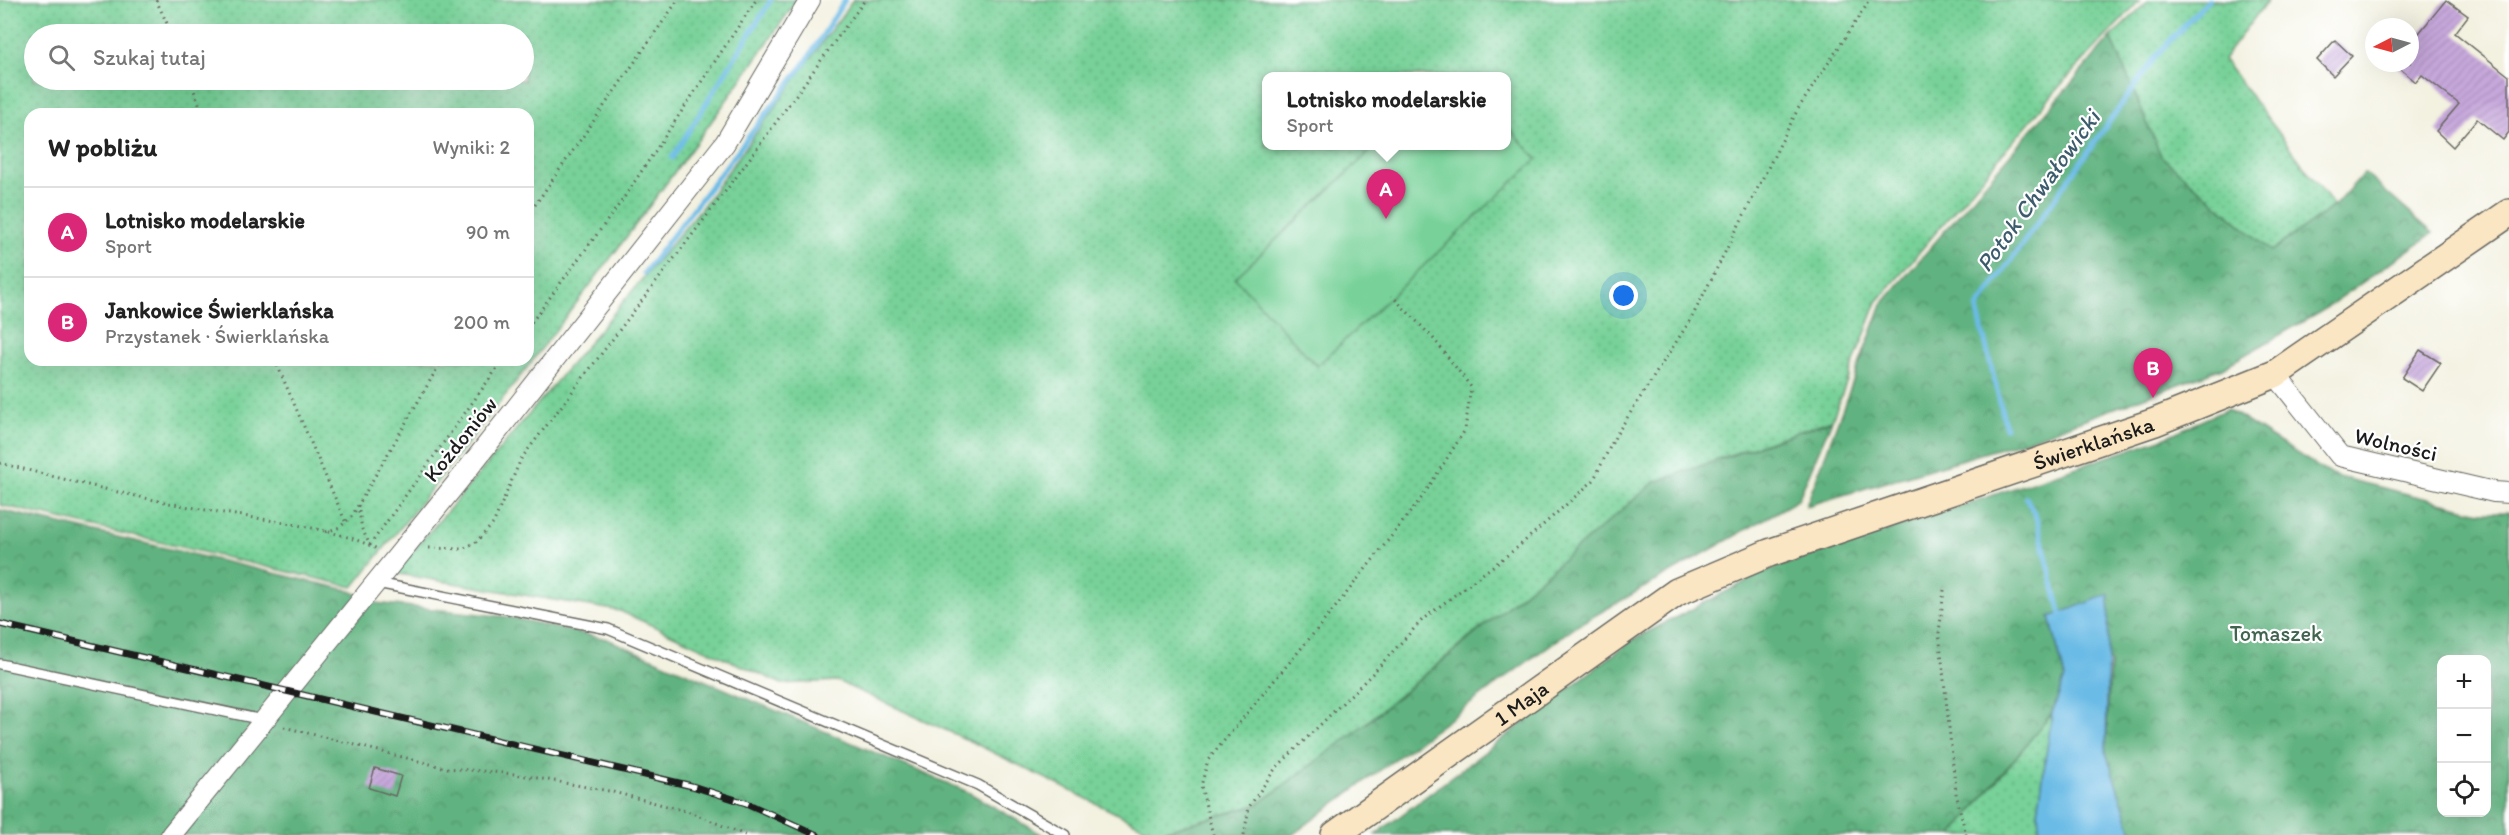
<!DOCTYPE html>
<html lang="pl">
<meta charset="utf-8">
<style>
:root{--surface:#fff;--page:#f6f6f6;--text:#222;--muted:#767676;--line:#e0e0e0;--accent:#db2777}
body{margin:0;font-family:Itim,sans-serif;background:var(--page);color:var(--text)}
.controls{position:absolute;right:18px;bottom:18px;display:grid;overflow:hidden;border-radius:12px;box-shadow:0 6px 24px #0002}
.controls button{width:54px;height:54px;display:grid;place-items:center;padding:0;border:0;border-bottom:2px solid var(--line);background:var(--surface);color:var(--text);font:30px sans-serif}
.compass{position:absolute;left:2365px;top:18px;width:54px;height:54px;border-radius:50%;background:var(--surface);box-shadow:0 6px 24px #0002;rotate:264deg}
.you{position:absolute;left:1624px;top:296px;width:21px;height:21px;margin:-15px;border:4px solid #fff;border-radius:50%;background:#1a73e8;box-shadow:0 0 0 9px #1a73e833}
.badge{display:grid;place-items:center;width:39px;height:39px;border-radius:50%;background:var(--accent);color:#fff;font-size:20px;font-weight:700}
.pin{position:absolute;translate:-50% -50px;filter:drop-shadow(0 2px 3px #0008)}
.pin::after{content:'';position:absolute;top:32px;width:21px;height:18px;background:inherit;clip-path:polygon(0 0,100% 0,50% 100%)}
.popup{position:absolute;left:1262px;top:72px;width:249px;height:78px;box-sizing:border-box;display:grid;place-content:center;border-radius:12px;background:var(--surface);filter:drop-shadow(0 2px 4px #0005);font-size:20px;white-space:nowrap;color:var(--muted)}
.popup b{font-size:22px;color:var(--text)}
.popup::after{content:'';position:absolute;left:50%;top:100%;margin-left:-12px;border:12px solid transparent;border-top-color:var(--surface)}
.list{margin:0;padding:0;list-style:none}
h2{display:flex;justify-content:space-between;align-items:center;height:78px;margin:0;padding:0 24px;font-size:26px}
h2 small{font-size:20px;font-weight:400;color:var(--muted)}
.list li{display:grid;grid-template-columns:39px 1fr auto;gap:18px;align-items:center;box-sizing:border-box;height:90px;padding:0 24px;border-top:2px solid var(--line)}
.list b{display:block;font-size:22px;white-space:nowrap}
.list p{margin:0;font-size:20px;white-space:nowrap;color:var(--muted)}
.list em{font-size:20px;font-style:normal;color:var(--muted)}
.icon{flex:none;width:33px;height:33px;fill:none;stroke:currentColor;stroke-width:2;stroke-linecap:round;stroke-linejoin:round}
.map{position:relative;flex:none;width:2509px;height:835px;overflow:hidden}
.search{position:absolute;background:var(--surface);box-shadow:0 6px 24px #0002;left:24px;top:24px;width:510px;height:66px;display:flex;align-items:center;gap:15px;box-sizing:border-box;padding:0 21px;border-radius:33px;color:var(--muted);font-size:22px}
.panel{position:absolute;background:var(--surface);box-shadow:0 6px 24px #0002;left:24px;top:108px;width:510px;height:258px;border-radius:18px}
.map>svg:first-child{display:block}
.grass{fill:url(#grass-dots);stroke:#4a765a;stroke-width:1.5;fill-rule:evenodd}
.forest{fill:url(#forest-crowns);stroke:#3e684e;stroke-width:1.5;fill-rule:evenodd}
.garden{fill:#77d198;stroke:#4a765a;stroke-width:1.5}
.water{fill:#6bbbe6;stroke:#446c81;stroke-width:1.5}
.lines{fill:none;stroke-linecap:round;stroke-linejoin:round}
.stream{stroke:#6bbbe6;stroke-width:5}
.building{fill:url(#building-hatch)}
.lane-casing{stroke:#676761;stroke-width:12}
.street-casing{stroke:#676761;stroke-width:22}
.secondary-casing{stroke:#676761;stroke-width:30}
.path{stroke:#676761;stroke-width:3;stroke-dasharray:1.5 4.5;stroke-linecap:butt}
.lane{stroke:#fff;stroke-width:9}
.street{stroke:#fff;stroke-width:20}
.secondary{stroke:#fbe6c4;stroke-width:27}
.rail-casing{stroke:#1c1c1c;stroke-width:7}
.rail{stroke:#fff;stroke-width:4.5;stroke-dasharray:14;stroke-linecap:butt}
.labels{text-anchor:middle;stroke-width:4.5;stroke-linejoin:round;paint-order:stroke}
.street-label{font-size:22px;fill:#1c1c1c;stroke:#fff}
.park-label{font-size:22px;fill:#40644e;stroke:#fff}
.water-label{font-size:24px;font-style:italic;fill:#3c5c6d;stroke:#fff}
</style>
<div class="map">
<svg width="2509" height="835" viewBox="0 0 2509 835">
<defs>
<pattern id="grass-dots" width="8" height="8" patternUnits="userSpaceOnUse" patternTransform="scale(1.5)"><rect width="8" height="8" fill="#77d198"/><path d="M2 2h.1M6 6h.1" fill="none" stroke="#66b382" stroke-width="1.8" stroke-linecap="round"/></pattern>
<pattern id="forest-crowns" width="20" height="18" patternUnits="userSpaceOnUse" patternTransform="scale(1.5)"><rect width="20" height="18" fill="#61b380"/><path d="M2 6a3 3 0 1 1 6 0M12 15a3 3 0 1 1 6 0" fill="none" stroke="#4f9168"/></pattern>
<pattern id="building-hatch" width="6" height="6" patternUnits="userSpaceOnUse" patternTransform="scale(1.5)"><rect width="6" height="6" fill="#c7a8dc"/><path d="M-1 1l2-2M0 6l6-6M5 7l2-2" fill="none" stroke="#aa90bc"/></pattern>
</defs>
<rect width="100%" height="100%" fill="#fff"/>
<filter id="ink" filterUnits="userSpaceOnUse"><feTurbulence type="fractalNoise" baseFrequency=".0167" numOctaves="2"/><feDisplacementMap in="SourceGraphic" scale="12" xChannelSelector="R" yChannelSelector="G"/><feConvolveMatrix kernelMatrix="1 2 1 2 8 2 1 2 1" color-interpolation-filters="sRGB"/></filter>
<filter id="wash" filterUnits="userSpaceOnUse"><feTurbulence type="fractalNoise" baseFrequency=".008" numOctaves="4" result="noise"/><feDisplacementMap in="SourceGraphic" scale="24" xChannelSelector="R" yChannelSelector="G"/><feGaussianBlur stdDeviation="1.35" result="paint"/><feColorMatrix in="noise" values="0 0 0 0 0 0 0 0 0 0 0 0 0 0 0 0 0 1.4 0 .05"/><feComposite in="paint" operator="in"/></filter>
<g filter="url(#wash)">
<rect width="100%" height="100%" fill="#f3f1e0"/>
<g class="grass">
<path d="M0,0H797C658,202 507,396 353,587L0,505ZM34,34H524V80H34ZM30,114H528V360H30Z"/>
<path d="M853,0H2140L2059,87L1877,302L1832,420L1715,460L1543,577L1349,737L1257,805L1156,833L972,742L837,681L782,684L620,611L393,573L452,506L700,210ZM1266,76H1506V146H1266Z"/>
<polygon points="2149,0 2268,0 2223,59 2334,206 2271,251 2161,156 2111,37"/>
<polygon points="2052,713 2038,813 2040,835 1952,835"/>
</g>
<g class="forest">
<polygon points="2111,37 2161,156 2271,251 2334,206 2364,173 2433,233 2320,312 2222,368 2037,437 1806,506 1882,304"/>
<path d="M2227,409L2331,475L2480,512H2509V835H2133L2106,753L2110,661L2050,617L2065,678L2052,713L1952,835H1375L1634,639L1768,570L2161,439ZM2442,660H2486V812H2442Z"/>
<polygon points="1832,420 1798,500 1573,628 1292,835 1157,835 1156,833 1257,805 1349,737 1456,650 1655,482"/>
<polygon points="0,510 348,590 375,603 509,617 607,639 968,792 1043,835 0,835"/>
</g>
<polygon class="garden" points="1506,125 1537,159 1317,366 1235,278 1376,146 1506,146"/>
<polygon class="water" points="2109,594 2106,753 2133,835 2040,835 2038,813 2052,713 2065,678 2050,617"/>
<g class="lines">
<g class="stream">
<polyline points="672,158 771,0"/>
<polyline points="644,273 805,63 845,0"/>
<polyline points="2006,428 1977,308 2156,56 2208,0"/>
<polyline points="2026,497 2037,520 2062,619"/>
</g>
</g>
<g id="blocks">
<g class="building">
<polygon points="2446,0 2468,16 2455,33 2509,76 2509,132 2503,140 2477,119 2453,147 2436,131 2459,104 2422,75 2416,82 2393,63 2410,63 2410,44"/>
<polygon points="2335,40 2352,56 2333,76 2317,60"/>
<polygon points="2420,350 2441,363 2422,391 2402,378"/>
<polygon points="375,768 401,776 395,796 369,788"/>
</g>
</g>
</g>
<g filter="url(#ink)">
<use href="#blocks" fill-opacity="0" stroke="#676761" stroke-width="1.5"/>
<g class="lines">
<defs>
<g id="lane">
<polyline points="377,583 608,629 978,785 1065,835"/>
<polyline points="0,664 263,720"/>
</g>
<g id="street">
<polyline points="2275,374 2340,456 2494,492 2509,493"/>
<polyline points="171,835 460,479 725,143 810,0"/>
</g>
<g id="secondary">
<path id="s1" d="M1335,835L1677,592L1769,553L2155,422L2275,374L2509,213"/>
</g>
</defs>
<use href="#lane" class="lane-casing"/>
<use href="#street" class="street-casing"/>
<use href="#secondary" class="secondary-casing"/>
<g class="path">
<polyline points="156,0 172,34"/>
<polyline points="190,80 203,114"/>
<polyline points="528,215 678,0"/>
<polyline points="528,327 621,202 756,0"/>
<polyline points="275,360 346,523"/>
<path d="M0,463C66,480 134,497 201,509C252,519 336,526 379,550"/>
<polyline points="358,505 362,529 370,545 503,360"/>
<polyline points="326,532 340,527 352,516 442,360"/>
<polyline points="429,548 462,549 475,543 493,524 521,459 731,184 865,0"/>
<polyline points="1944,590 1939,633 1956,793 1966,835"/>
<polyline points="284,727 446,768 515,774 609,791 690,812 745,835"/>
<polyline points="1213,835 1201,786 1208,760 1334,609 1423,496 1465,430 1471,387 1433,338 1392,296"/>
<polyline points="1244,835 1249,807 1275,769 1372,674 1423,619 1518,547 1593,481 1616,435 1691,319 1798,109 1870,0"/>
</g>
<use href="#lane" class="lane"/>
<use href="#street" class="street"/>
<use href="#secondary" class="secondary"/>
<defs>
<polyline id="rail" points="0,624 692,786 746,803 817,835"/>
</defs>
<use href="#rail" class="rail-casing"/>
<use href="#rail" class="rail"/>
</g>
</g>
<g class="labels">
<g class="street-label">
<text transform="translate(460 439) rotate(-51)" y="8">Kożdoniów</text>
<text dy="8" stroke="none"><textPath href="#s1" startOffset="862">Świerklańska</textPath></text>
<text transform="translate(2396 444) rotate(13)" y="8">Wolności</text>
<text dy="8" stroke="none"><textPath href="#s1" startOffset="228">1 Maja</textPath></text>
</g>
<g class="park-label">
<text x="2276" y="641">Tomaszek</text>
</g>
<g class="water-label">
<text transform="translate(2038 191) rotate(-54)" y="8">Potok Chwałowicki</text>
</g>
</g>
</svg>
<div class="controls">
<button>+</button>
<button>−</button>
<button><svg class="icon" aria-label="locate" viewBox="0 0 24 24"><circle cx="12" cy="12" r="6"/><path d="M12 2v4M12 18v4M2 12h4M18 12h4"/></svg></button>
</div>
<svg class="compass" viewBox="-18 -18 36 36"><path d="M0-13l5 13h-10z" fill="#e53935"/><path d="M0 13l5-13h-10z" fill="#767676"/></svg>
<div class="you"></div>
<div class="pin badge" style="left:1386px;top:219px">A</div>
<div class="popup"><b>Lotnisko modelarskie</b>Sport</div>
<div class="pin badge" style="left:2153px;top:398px">B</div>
<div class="search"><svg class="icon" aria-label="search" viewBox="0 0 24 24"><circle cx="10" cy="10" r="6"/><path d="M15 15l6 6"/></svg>Szukaj tutaj</div>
<section class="panel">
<h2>W pobliżu<small>Wyniki: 2</small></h2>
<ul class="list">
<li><span class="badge">A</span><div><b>Lotnisko modelarskie</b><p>Sport</p></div><em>90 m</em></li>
<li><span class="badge">B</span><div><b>Jankowice Świerklańska</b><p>Przystanek · Świerklańska</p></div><em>200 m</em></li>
</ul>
</section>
</div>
